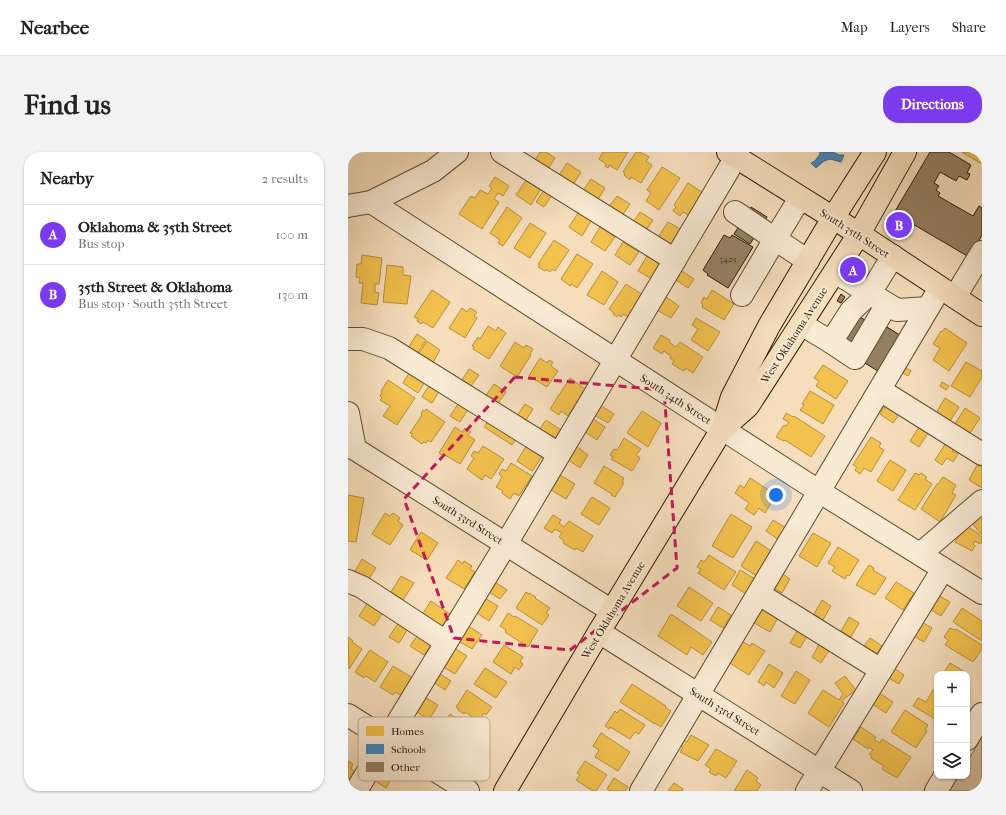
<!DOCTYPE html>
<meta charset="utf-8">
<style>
:root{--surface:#fff;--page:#f2f2f2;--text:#222;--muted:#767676;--line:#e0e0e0;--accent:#7c3aed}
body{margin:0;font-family:"IM FELL French Canon",serif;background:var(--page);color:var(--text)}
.controls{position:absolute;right:12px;bottom:12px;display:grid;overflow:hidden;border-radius:8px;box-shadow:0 1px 3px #0004}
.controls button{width:36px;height:36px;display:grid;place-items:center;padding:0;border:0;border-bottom:1px solid var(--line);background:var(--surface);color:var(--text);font:20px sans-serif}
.you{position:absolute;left:428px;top:343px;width:14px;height:14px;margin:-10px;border:3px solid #fff;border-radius:50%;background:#1a73e8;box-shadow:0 0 0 6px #1a73e833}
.badge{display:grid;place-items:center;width:26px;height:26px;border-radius:50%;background:var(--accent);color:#fff;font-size:13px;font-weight:700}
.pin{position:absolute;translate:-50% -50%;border:2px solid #fff;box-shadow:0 1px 4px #0006}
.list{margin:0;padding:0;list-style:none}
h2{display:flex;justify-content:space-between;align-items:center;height:52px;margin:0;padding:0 16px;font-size:17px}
h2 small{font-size:13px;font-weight:400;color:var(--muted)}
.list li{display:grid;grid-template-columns:26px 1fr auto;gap:12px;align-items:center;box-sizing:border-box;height:60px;padding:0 16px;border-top:1px solid var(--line)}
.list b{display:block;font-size:15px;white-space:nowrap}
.list p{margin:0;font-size:13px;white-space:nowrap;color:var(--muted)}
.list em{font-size:13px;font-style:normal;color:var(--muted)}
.icon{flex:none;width:22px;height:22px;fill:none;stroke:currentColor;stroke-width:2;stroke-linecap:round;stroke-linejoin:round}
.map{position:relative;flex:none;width:634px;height:639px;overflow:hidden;border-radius:16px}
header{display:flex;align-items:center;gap:24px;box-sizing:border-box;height:56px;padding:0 20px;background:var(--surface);border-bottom:1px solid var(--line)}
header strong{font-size:19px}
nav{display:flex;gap:22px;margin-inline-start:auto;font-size:14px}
.intro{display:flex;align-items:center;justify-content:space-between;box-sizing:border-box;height:96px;padding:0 24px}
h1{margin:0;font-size:28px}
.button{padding:10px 18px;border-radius:16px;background:var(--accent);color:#fff;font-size:14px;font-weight:700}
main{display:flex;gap:24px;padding:0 24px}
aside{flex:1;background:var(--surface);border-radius:16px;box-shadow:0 1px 3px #0004}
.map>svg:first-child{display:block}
.green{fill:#d4bd9e;stroke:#806c51}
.homes{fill:#f2c14e;stroke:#b78f38}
.schools{fill:#3f88c5;stroke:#39678b}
.building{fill:#958064;stroke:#2c1b04}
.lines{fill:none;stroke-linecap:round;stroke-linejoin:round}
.minor-casing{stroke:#5e4c32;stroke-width:24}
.major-casing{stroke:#2c1b04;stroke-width:24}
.minor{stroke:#f9ead4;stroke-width:22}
.major{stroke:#f6debd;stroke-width:22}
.marked{fill:none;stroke:#c2185b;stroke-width:3;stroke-dasharray:8 5;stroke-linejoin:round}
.labels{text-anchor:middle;stroke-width:4;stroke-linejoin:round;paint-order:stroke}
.number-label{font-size:9px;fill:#46341c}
.street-label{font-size:11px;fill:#2c1b04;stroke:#f9ead4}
.key{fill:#f9ead4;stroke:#bcac96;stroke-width:1}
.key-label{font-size:11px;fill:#2c1b04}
</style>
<header>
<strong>Nearbee</strong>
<nav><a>Map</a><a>Layers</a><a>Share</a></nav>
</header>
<div class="intro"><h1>Find us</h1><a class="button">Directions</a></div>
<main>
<aside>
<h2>Nearby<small>2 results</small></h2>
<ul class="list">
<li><span class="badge">A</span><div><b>Oklahoma &amp; 35th Street</b><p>Bus stop</p></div><em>100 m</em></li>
<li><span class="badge">B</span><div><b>35th Street &amp; Oklahoma</b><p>Bus stop · South 35th Street</p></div><em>130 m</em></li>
</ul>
</aside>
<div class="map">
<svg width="634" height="639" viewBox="0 0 634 639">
<rect width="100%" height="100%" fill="#f6debd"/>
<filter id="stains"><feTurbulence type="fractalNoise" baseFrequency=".005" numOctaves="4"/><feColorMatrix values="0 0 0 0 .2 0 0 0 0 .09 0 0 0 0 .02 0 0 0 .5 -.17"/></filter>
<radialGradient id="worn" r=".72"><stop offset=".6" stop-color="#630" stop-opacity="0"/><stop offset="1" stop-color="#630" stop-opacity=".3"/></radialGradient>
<polygon class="green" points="634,585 634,639 601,639 611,624 619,624 619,610"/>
<g class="homes">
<polygon points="192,0 198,0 207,6 199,19 186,10"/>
<polygon points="255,0 280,0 269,18 261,13 260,16 257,14 258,12 251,7"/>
<polygon points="288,0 292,0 301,5 298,9 304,13 293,31 283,25 282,28 276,23 277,21 275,20"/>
<polygon points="614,0 634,0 634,12"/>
<polygon points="219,11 233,20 225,33 211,23"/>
<polygon points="314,15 332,26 311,58 298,49 303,41 299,38"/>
<polygon points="147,25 161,34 155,44 150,41 146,47 151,50 134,77 111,62 123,44 127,46 132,38 140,42 144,36 141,34"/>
<polygon points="243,27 257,36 249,49 234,40"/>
<polygon points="178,28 192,38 183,53 168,43"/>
<polygon points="340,31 357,42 342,64 335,60 332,64 325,59 328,55 326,53"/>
<polygon points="196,38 204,43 196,55 188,50"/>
<polygon points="269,44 282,52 273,65 260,56"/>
<polygon points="159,55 174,66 155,94 150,91 152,88 142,81"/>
<polygon points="292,60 305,68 297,80 284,72"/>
<polygon points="230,61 243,69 234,84 221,75"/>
<polygon points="320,70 334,78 322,96 309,87"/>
<polygon points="182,71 198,81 182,106 166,96"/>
<polygon points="252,75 267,85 257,99 243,90"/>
<polygon points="206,88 221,98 207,119 204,117 202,120 198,117 197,119 190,115 192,112 190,112"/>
<polygon points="275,90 291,100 282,113 267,103"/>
<polygon points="229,102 245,112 229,136 223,132 222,134 213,127"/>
<polygon points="14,103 34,106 31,132 27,132 27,140 31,141 29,153 13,151 15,131 11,131 12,126 8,125 9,112 13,112"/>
<polygon points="299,104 313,113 304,127 290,119"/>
<polygon points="39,113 55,115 55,123 63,124 59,152 35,150"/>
<polygon points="331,117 346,127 340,136 325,126"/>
<polygon points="254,119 270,130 256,153 239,143"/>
<polygon points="278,132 295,143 280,165 275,162 273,165 271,163 269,165 265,162 266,161 261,157"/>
<polygon points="84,138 102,150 85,176 75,170 73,172 69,169 70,167 66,165"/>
<polygon points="364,138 386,152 376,168 354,155 355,153 353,151 356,145 359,147"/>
<polygon points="318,145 331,154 323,166 309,158"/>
<polygon points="114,156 119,160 122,156 129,160 126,164 129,166 117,186 101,176"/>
<polygon points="348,166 372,180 360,199 343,188 350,177 344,173"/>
<polygon points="140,174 148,179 150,175 158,181 141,207 125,197 126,195 124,194 130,185 132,187"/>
<polygon points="597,176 619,191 601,219 585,208 592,196 585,192 593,179 594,180"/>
<polygon points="69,182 78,188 69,202 60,196"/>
<polygon points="313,183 322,188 321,190 328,195 332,190 355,205 345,221 338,216 336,219 324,212 326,209 322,206 323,204 316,199 314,202 305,196"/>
<polygon points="79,189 92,198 84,212 70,203"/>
<polygon points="167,190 176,196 178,193 185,197 182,202 183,203 169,225 152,214"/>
<polygon points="192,206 199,211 201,208 205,210 203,214 210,219 199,235 181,224"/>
<polygon points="618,210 634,219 634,225 622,245 603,234"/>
<polygon points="475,213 500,229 488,247 468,234 471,229 466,226"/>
<polygon points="558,216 563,219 560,224 555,221"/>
<polygon points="121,217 131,223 121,237 112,231"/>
<polygon points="63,218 78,228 70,241 55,231"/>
<polygon points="222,226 237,237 220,264 213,259 211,263 202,257"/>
<polygon points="40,228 67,246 49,273 35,264 42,254 32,248 34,246 32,244 34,240 33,239"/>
<polygon points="594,230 601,234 598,238 592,234"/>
<polygon points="82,232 92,238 84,251 74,245"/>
<polygon points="146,232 158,240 149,253 137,245"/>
<polygon points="462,239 486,253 475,272 452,258 456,253 454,252"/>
<polygon points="597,246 611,255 602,269 588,261"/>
<polygon points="112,249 121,256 112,270 102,264"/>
<polygon points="177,252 185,257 176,271 168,265"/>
<polygon points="538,252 552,261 545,271 532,262"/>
<polygon points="252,253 266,262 260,271 246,263"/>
<polygon points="617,256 632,266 620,284 605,275"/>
<polygon points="78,257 97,270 83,290 80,288 78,291 76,290 74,292 63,284 65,282 62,281 74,263 73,262 75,258 77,259"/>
<polygon points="294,259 313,271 300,295 279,281"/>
<polygon points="438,261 445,265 446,264 477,284 463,305 437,288 436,289 428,285 436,273 438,274 441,270 435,267"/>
<polygon points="244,266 257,275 249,288 236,279"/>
<polygon points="141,268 169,286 164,293 136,275"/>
<polygon points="198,268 213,278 204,291 189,281"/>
<polygon points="107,275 114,280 117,276 123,280 120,283 127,288 112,312 97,303 96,304 91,301"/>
<polygon points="571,275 580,281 571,295 562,289"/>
<polygon points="523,285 533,291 531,295 536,298 523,320 516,316 512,322 507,318 509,315 505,313"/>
<polygon points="276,286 293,297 288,303 292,306 284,319 263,307 265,305 262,303 266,297 269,298"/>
<polygon points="598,291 606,297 604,299 610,302 605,310 599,306 594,313 587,308"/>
<polygon points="179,293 195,303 184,319 169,309"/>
<polygon points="135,294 156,307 143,327 137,323 134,328 119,317 126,306 123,304 126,299 130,301"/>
<polygon points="228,294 240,303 232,316 219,307"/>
<polygon points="542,308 558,318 545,339 529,329"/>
<polygon points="163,311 184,324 171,344 166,341 162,347 154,341 155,339 148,335 154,325 151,322 154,317 158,319"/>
<polygon points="629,313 634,315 634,336 621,328"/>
<polygon points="256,314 276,326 274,330 276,331 267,345 263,343 264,342 246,331"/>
<polygon points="567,321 571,323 573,321 579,325 577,327 584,332 567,358 550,348"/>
<polygon points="212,323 227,332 218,347 203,338"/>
<polygon points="595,325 608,333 604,341 608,343 592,370 573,357 589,332 590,332"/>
<polygon points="402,326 428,343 417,361 411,356 406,363 397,357 401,351 387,341 392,333 396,336"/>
<polygon points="0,343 16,346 8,390 0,389"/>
<polygon points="244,345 262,356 251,373 233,362"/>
<polygon points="37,361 42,364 45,361 52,366 50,369 55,373 42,393 24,382"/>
<polygon points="383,362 404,375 385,406 364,394"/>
<polygon points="205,363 213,368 211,371 216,375 221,369 245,384 235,400 228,396 227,398 215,391 216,389 211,385 214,381 207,377 204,381 196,376"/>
<polygon points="631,363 634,367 634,383 623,370"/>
<polygon points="425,368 438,376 431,388 418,379"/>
<polygon points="617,373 631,382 631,383 634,385 634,390 632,392 627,389 625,392 627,394 624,399 607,390"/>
<polygon points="73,380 90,391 79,408 62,398"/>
<polygon points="465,381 483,391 469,415 451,404"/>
<polygon points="408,389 425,400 410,425 393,414"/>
<polygon points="490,395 511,408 501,424 499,423 497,427 484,419 487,415 480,411"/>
<polygon points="361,403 388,420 376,438 350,421 353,417 349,415 353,408 356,410"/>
<polygon points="14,407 28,416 20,428 7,419"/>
<polygon points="110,408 115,412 116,409 124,414 122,417 127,420 116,437 98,426"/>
<polygon points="521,413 526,416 525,418 538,426 527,443 508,433"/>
<polygon points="392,418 407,427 398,442 384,433"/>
<polygon points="433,421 442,427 434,441 424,435"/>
<polygon points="53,424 66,431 55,448 43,440"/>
<polygon points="144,428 159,438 152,447 138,438"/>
<polygon points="548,430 566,441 555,458 537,446"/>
<polygon points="341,435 365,451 353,469 329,454"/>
<polygon points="178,440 181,442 181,441 188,445 187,446 202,456 198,461 201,463 194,473 168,456"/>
<polygon points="588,442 602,450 593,464 580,456"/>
<polygon points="135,445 150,454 141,469 126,459"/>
<polygon points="474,448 483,454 475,468 466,462"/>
<polygon points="83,449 102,462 93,476 74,463"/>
<polygon points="19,452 35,460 26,474 11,464"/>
<polygon points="370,455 383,463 375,476 362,468"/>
<polygon points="416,455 431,464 422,480 406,471"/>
<polygon points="614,456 634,469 634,489 605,470"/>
<polygon points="160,461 166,465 167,464 190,478 180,495 157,480 158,478 152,474"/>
<polygon points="323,462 364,490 355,503 343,495 339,503 310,484"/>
<polygon points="501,465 511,471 503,485 493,479"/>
<polygon points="570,468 584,476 576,490 562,482"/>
<polygon points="51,470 60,477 51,491 41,485"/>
<polygon points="119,473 134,483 124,497 109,488"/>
<polygon points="602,476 607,478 608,477 634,493 634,497 625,510 597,493 600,488 596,485"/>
<polygon points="450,477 460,482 452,496 442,491"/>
<polygon points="71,481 85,490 76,503 62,494"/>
<polygon points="0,485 5,489 4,490 14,497 1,517"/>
<polygon points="522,486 534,494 528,503 515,495"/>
<polygon points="394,489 402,494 404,491 417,499 401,523 380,510"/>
<polygon points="472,491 482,497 473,511 464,505"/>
<polygon points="156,493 175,505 172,510 175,512 171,518 167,515 163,522 145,510"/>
<polygon points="103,494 119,504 107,522 91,512"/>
<polygon points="22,498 40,510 27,530 18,524 16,526 7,520"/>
<polygon points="602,511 617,520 616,522 595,522"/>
<polygon points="421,512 435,521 426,536 418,530 416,534 410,530"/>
<polygon points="45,514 65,526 54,544 47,540 45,543 32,535"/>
<polygon points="543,514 556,523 551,532 537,524"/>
<polygon points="137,516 159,530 148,546 126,532"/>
<polygon points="448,519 462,528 447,552 433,544"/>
<polygon points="89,520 103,529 97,538 84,529"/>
<polygon points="497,524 508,538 496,547 494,550 496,551 481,575 460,561 475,538 491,548 495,542 487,531"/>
<polygon points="284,532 318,554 317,555 323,559 313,575 307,571 307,572 272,550"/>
<polygon points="119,538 144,555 138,563 136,561 131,569 117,560 116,562 110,558 110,556 108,555"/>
<polygon points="585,538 589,541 589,568 565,554 570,546 578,550"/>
<polygon points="530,540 545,550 538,561 523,551"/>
<polygon points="75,544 90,553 81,568 66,558"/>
<polygon points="272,557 297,573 291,582 287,580 282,587 262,575 261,577 257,574 267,559 269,561"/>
<polygon points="557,558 580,573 577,578 579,579 568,596 543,580"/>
<polygon points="102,562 129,580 118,597 107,590 107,589 87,577 94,567 97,570"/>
<polygon points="513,575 528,585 526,588 532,591 534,587 563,605 549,626 534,617 536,614 523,606 524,604 521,602 525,598 521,595 520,597 505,587"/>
<polygon points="253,581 282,600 270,619 247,605 251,598 245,594"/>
<polygon points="343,583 361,593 350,609 332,600 335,595 333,594 336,588 339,590"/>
<polygon points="368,597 389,609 378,626 370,621 368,624 361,620 363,617 357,613"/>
<polygon points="0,609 5,612 3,617 6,619 4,622 6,623 0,633"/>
<polygon points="237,609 259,623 248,639 245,639 228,628 232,623 229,621"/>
<polygon points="30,618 43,627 38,636 24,627"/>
<polygon points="399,618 410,626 408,629 413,633 409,639 386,639"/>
<polygon points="266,626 280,635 277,639 262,639 259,637"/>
<polygon points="326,631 335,637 334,639 320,639"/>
</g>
<polygon class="schools" points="472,0 485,0 491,3 496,3 493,10 482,7 476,9 468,16 463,11 467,9 472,2"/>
<g class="building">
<polygon points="582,0 601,0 623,13 619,21 622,22 619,28 611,24 608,29 592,20 586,31 591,34 588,38 592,41 590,44 625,64 631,54 634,56 634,83 621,105 546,61"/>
<polygon points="403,55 419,65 402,92 386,82"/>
<polygon points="376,83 382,86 384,83 405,95 380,136 359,123 360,122 355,118"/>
<polygon points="493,142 497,145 493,151 489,149"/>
<polygon points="509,163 523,172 507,198 493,190"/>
<polygon points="534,172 555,185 533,221 512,208"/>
</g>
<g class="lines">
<defs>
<g id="minor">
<polyline points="154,0 327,108"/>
<polyline points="452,46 427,87 460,109"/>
<polyline points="23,50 472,340 634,441"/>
<polyline points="0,54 23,50 85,19 109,0"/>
<polyline points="387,60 427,87 394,143"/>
<polyline points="487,120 549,158 580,156"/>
<polyline points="607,145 634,100"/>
<polyline points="453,172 483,190 503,159 522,141 545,104"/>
<polyline points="0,187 15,187 41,196 211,302"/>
<polyline points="483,190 507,206 539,152"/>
<polyline points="532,238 634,302"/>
<polyline points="0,261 7,297 264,459"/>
<polyline points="572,402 634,349"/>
<polyline points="0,429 14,435 98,490"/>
<polyline points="411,442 533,518"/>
<polyline points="251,480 503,639"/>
<polyline points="0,563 120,639"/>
<polyline points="619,587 634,562"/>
<polyline points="8,639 158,392 388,5"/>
<polyline points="293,639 592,136"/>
<polyline points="459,639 595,417"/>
<polyline points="588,639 597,624"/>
</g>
<g id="major">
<polyline points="380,0 511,82 634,163"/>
<polyline points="374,277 400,254 511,82 557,0"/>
<polyline points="157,639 251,480 374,277 384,245 421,174 485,66 527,0"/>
</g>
</defs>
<use href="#minor" class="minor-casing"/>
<use href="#major" class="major-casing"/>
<use href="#minor" class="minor"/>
<use href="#major" class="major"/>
</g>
<path class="marked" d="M167,225L316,238L329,416L222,498L106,486L56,347Z"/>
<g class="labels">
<g class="number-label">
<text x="380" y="110">3425</text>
</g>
<g class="street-label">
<text transform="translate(507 81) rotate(33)" y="4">South 35th Street</text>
<text transform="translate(446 183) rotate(-57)" y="4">West Oklahoma Avenue</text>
<text transform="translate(328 247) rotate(33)" y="4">South 34th Street</text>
<text transform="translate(120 368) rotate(32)" y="4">South 33rd Street</text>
<text transform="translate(265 458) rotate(-59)" y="4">West Oklahoma Avenue</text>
<text transform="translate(377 559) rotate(32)" y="4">South 33rd Street</text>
</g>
</g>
<rect x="10" y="565" width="132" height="64" rx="6" class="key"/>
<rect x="18" y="574" width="18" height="10" fill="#f2c14e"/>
<rect x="18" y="592" width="18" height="10" fill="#3f88c5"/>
<rect x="18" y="610" width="18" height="10" fill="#958064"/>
<g class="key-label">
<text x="43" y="583">Homes</text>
<text x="43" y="601">Schools</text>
<text x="43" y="619">Other</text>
</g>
<rect width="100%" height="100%" filter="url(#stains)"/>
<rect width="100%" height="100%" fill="url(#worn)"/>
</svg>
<div class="controls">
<button>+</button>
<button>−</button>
<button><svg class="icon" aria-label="layers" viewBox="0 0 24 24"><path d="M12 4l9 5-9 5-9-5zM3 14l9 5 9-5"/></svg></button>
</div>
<div class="you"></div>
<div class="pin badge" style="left:505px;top:118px">A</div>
<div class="pin badge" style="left:551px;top:73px">B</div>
</div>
</main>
